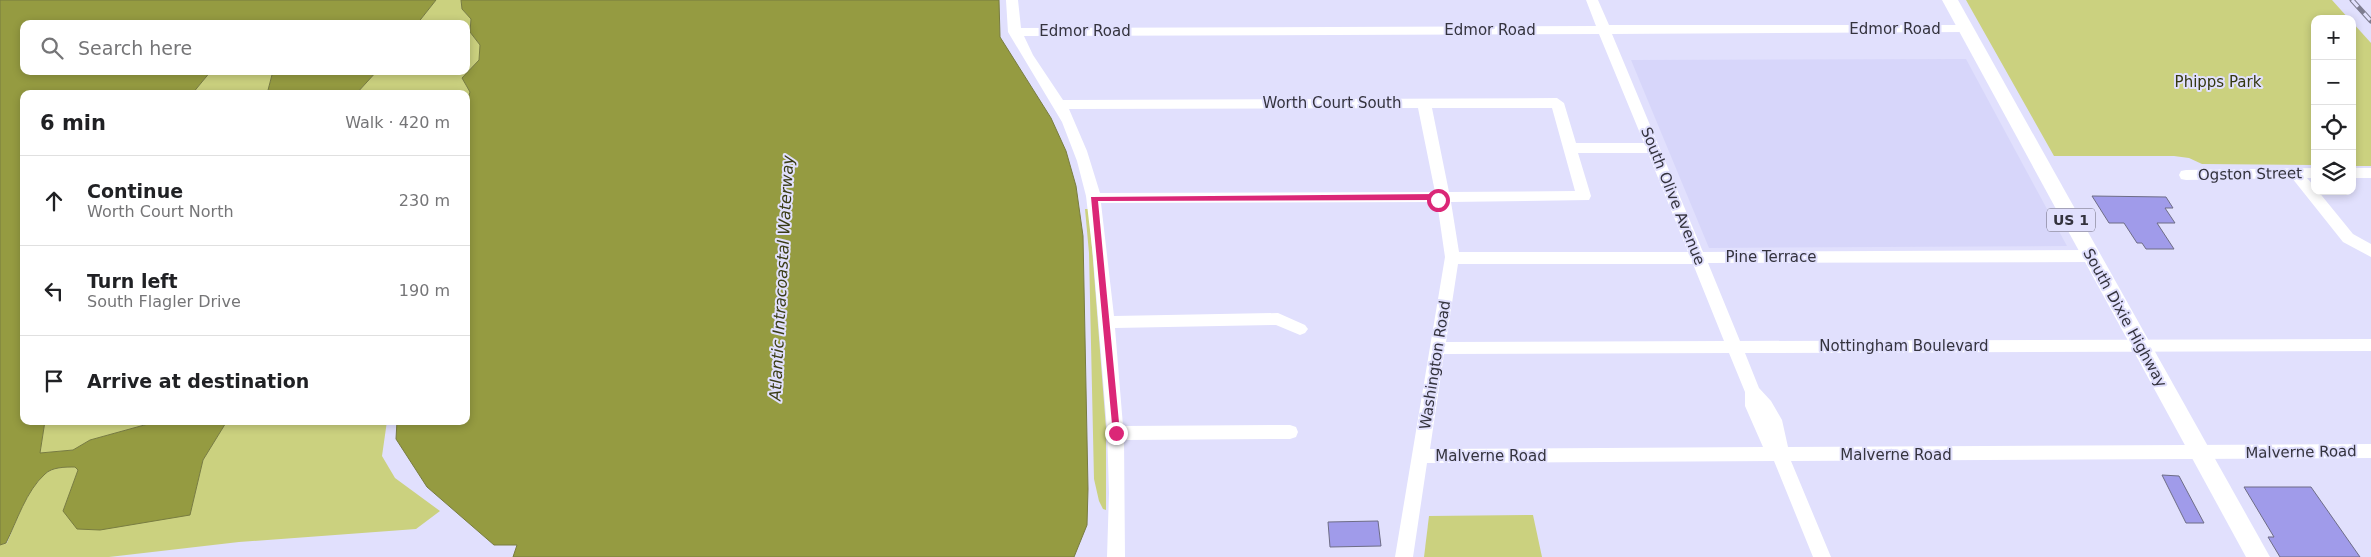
<!DOCTYPE html>
<meta charset="utf-8">
<style>
:root{--surface:#fff;--page:#f6f6f6;--text:#202124;--muted:#757577;--line:#e0e0e0}
body{margin:0;font-family:"DejaVu Sans",sans-serif;background:var(--page);color:var(--text)}
.controls{position:absolute;right:15px;top:15px;display:grid;overflow:hidden;border-radius:10px;box-shadow:0 2px 8px #0003}
.controls button{width:45px;height:45px;display:grid;place-items:center;padding:0;border:0;border-bottom:1px solid var(--line);background:var(--surface);color:var(--text);font:25px sans-serif}
.stop{position:absolute;width:15px;height:15px;margin:-11px;border:4px solid #db2777;border-radius:50%;background:#fff}
.stop.end{background:#db2777;border-color:#fff;box-shadow:0 1px 5px #0008}
.list{margin:0;padding:0;list-style:none}
h2{display:flex;justify-content:space-between;align-items:center;height:65px;margin:0;padding:0 20px;font-size:21px}
h2 small{font-size:16px;font-weight:400;color:var(--muted)}
.list li{display:grid;grid-template-columns:32px 1fr auto;gap:15px;align-items:center;box-sizing:border-box;height:90px;padding:0 20px;border-top:1px solid var(--line)}
.list b{display:block;font-size:19px;white-space:nowrap}
.list p{margin:0;font-size:16px;white-space:nowrap;color:var(--muted)}
.list em{font-size:16px;font-style:normal;color:var(--muted)}
.icon{flex:none;width:28px;height:28px;fill:none;stroke:currentColor;stroke-width:2;stroke-linecap:round;stroke-linejoin:round}
.map{position:relative;flex:none;width:2371px;height:557px;overflow:hidden}
.search{position:absolute;background:var(--surface);box-shadow:0 2px 8px #0003;left:20px;top:20px;width:450px;height:55px;display:flex;align-items:center;gap:12px;box-sizing:border-box;padding:0 18px;border-radius:10px;color:var(--muted);font-size:19px}
.panel{position:absolute;background:var(--surface);box-shadow:0 2px 8px #0003;left:20px;top:90px;width:450px;height:335px;border-radius:10px}
.map>svg:first-child{display:block}
.built{fill:#d7d6fa}
.green{fill:#cbd17f}
.water{fill:#959b41;stroke:#787c40}
.building{fill:#a09bea;stroke:#6e6d86}
.lines{fill:none;stroke-linecap:round;stroke-linejoin:round}
.minor{fill:#fff;fill-rule:evenodd}
.major{fill:#fff;fill-rule:evenodd}
.rail-casing{stroke:#7e7d90;stroke-width:5}
.rail{stroke:#e1e0fd;stroke-width:3;stroke-dasharray:9;stroke-linecap:butt}
.route{fill:#db2777}
.labels{text-anchor:middle;stroke-width:4;stroke-linejoin:round;paint-order:stroke}
.shield{fill:#e1e0fd;stroke:#686777;stroke-width:1}
.shield-label{font-size:14px;font-weight:bold;fill:#34333e}
.street-label{font-size:15px;fill:#34333e;stroke:#e1e0fd}
.park-label{font-size:15px;fill:#353811;stroke:#e1e0fd}
.water-label{font-size:16px;font-style:italic;fill:#3a3c16;stroke:#e1e0fd}
</style>
<div class="map">
<svg width="2371" height="557" viewBox="0 0 2371 557">
<rect width="100%" height="100%" fill="#e1e0fd"/>
<polygon class="built" points="1966,59 2067,246 1709,248 1631,60"/>
<g class="green">
<polygon points="436,0 461,0 462,9 471,19 470,32 480,45 479,60 462,78 470,92 466,105 466,94 356,94 377,71 466,71 466,24 417,24"/>
<polygon points="1966,0 2332,0 2349,19 2315,19 2315,165 2202,164 2189,158 2174,156 2054,156"/>
<polygon points="2352,22 2371,43 2371,166 2352,166"/>
<polygon points="211,71 273,71 267,94 192,94"/>
<polygon points="1085,209 1089,209 1106,428 1106,510 1103,509 1099,501 1094,479 1089,253"/>
<polygon points="45,421 151,421 148,424 90,440 73,450 40,453"/>
<path d="M227,421H387L382,456L395,478L440,511L416,529L239,542L109,557H0V545L7,543C17,520 26,491 45,474C53,467 65,467 75,467L78,470L63,511L190,515L203,460Z"/>
<polygon points="1533,515 1542,557 1424,557 1429,516"/>
</g>
<g class="water">
<path d="M0,0H436L417,24H24V71H211L192,94H24V421H45L40,453L73,450L90,440L148,424L151,421H227L203,460L190,515L100,530L77,529L63,511L78,470L75,467C65,467 52,467 45,474C26,491 17,521 6,543L0,545Z"/>
<polygon points="461,0 999,0 1000,37 1051,118 1066,151 1076,186 1083,236 1088,489 1087,525 1074,557 513,557 517,545 494,545 427,487 396,439 397,421 466,421 466,105 470,92 462,78 479,60 480,45 470,32 471,19 462,9"/>
<polygon points="273,71 377,71 356,94 267,94"/>
</g>
<g class="building">
<polygon points="2092,196 2166,197 2173,208 2165,208 2175,223 2157,223 2174,249 2146,249 2142,243 2137,243 2124,223 2109,223"/>
<polygon points="2162,475 2179,476 2204,523 2186,523"/>
<polygon points="2244,487 2311,487 2360,557 2280,557 2268,537 2274,537"/>
<polygon points="1378,521 1381,546 1330,547 1328,522"/>
</g>
<g class="lines">
<g class="minor">
<path d="M1006,0H1018L1021,28L1596,26L1586,0H1598L1609,25H1969L1971,28L1965,32L1612,34L1703,252L2091,250L2096,252L2098,256L2096,260L2091,262L1708,263L1740,341L2371,339V351L1745,353L1759,388L1771,401L1782,420L1788,447L2371,444V458L1791,461L1831,557H1813L1774,461L1427,463L1413,557H1395L1445,257L1437,202L1101,203L1114,316L1278,313L1305,325L1308,329L1305,333L1300,335L1276,325L1115,328L1123,426L1290,425L1296,427L1298,432L1296,437L1290,439L1124,440L1125,557H1107L1109,493L1107,429L1093,256L1086,196L1077,161L1062,122L1008,32ZM1599,34L1644,143H1576L1564,103L1557,98L1063,100L1033,55L1024,36ZM1418,108L1435,192L1100,193L1087,151L1069,109ZM1432,108H1552L1575,191L1449,192ZM1578,153H1648L1688,252H1459L1451,202L1589,200L1591,196ZM1458,264H1693L1724,341L1446,342ZM1729,353L1745,392V406L1763,447L1430,449L1444,354Z"/>
<polygon points="2315,168 2315,178 2307,178 2315,187 2315,191 2318,191 2353,234 2371,244 2371,257 2343,242 2292,178 2186,180 2181,179 2179,175 2181,171 2186,170"/>
<rect x="2352" y="168" width="19" height="10"/>
</g>
<polygon class="major" points="1942,0 1958,0 2270,557 2246,557"/>
<defs>
<polyline id="rail" points="2352,0 2371,21"/>
</defs>
<use href="#rail" class="rail-casing"/>
<use href="#rail" class="rail"/>
</g>
<polygon class="route" points="1436,194 1440,197 1441,202 1435,202 1434,200 1098,201 1120,433 1116,437 1113,435 1091,197"/>
<g class="labels">
<rect class="shield" x="2047" y="208.5" width="48" height="23" rx="4"/>
<g class="shield-label">
<text x="2071" y="225">US 1</text>
</g>
<g class="street-label">
<text x="1895" y="34">Edmor Road</text>
<text x="1490" y="35">Edmor Road</text>
<text x="1085" y="36">Edmor Road</text>
<text x="1332" y="108">Worth Court South</text>
<text transform="translate(2250 174) rotate(-1)" y="5">Ogston Street</text>
<text transform="translate(1673 196) rotate(68)" y="5">South Olive Avenue</text>
<text x="1771" y="262">Pine Terrace</text>
<text transform="translate(2125 318) rotate(61)" y="5">South Dixie Highway</text>
<text x="1904" y="351">Nottingham Boulevard</text>
<text transform="translate(1435 365) rotate(-81)" y="5">Washington Road</text>
<text transform="translate(2301 452) rotate(-1)" y="5">Malverne Road</text>
<text x="1896" y="460">Malverne Road</text>
<text x="1491" y="461">Malverne Road</text>
</g>
<g class="park-label">
<text x="2218" y="87">Phipps Park</text>
</g>
<g class="water-label">
<text transform="translate(781 278) rotate(-87)" y="6">Atlantic Intracoastal Waterway</text>
</g>
</g>
</svg>
<div class="controls">
<button>+</button>
<button>−</button>
<button><svg class="icon" aria-label="locate" viewBox="0 0 24 24"><circle cx="12" cy="12" r="6"/><path d="M12 2v4M12 18v4M2 12h4M18 12h4"/></svg></button>
<button><svg class="icon" aria-label="layers" viewBox="0 0 24 24"><path d="M12 4l9 5-9 5-9-5zM3 14l9 5 9-5"/></svg></button>
</div>
<div class="stop" style="left:1438px;top:200px"></div>
<div class="stop end" style="left:1116px;top:433px"></div>
<div class="search"><svg class="icon" aria-label="search" viewBox="0 0 24 24"><circle cx="10" cy="10" r="6"/><path d="M15 15l6 6"/></svg>Search here</div>
<section class="panel">
<h2>6 min<small>Walk · 420 m</small></h2>
<ul class="list">
<li><svg class="icon" aria-label="ahead" viewBox="0 0 24 24"><path d="M12 20V5M6 11l6-6 6 6"/></svg><div><b>Continue</b><p>Worth Court North</p></div><em>230 m</em></li>
<li><svg class="icon" aria-label="left" viewBox="0 0 24 24"><path d="M17 20v-9H6M10 6l-5 5 5 5"/></svg><div><b>Turn left</b><p>South Flagler Drive</p></div><em>190 m</em></li>
<li><svg class="icon" aria-label="arrive" viewBox="0 0 24 24"><path d="M6 21V4h12l-3 4 3 4H6"/></svg><div><b>Arrive at destination</b></div></li>
</ul>
</section>
</div>
